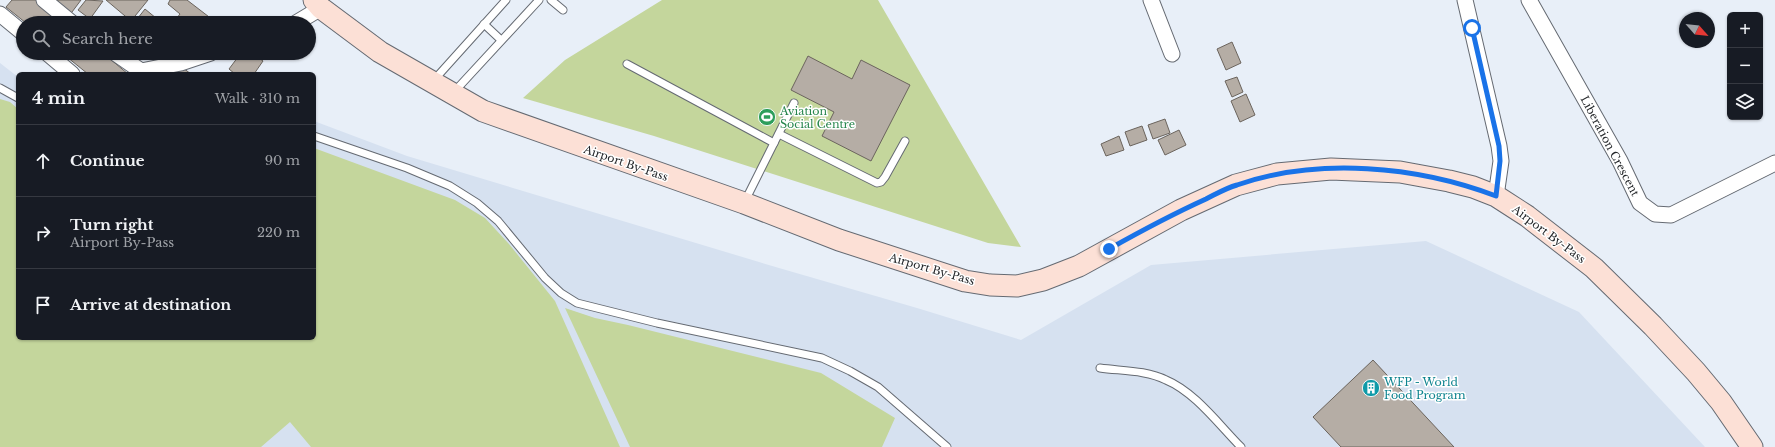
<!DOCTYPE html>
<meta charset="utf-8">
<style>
:root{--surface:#171b24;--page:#20242c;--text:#f1f3f6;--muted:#9ea1a6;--line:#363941}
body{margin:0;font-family:"Libre Baskerville",serif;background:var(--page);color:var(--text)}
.controls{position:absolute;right:12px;top:12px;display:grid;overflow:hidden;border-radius:6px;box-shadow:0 1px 3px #0004}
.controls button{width:36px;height:36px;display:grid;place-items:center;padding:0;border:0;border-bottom:1px solid var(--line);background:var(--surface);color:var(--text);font:20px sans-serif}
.compass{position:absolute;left:1679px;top:12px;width:36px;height:36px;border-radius:50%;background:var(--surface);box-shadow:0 1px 3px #0004;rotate:117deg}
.stop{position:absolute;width:12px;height:12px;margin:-9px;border:3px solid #1a73e8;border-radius:50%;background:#fff}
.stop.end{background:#1a73e8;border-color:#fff;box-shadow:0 1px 4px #0008}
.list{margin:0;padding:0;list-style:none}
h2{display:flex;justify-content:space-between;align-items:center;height:52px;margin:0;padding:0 16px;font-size:17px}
h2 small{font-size:13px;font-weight:400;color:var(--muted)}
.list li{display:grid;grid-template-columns:26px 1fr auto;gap:12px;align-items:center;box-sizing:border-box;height:72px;padding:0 16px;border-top:1px solid var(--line)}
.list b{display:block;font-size:15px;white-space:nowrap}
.list p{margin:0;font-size:13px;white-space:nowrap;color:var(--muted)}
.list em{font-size:13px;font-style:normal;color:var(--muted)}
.icon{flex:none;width:22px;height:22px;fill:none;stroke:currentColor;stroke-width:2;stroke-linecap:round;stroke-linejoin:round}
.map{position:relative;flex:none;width:1775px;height:447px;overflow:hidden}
.search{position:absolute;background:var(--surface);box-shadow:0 1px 3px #0004;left:16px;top:16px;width:300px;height:44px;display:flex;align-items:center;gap:10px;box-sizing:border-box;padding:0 14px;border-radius:22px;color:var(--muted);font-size:15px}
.panel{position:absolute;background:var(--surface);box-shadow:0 1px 3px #0004;left:16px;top:72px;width:300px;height:268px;border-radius:6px}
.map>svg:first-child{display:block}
.built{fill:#d6e1f0}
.green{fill:#c4d69c}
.building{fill:#b5ada5;stroke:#6b645d}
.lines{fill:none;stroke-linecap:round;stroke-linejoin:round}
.lane-casing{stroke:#656a72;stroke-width:9}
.street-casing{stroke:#656a72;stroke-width:17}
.secondary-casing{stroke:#656a72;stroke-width:23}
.lane{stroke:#fff;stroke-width:7}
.street{stroke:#fff;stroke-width:15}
.secondary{stroke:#fce0d6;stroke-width:21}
.route{stroke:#1a73e8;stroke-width:5}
.labels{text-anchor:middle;stroke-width:3;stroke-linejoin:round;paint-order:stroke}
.leisure-label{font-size:11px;fill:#27864d;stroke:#fff;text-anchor:start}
.street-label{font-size:11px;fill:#25282b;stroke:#fff}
.culture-label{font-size:11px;fill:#0d838f;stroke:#fff;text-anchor:start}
</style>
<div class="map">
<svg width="1775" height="447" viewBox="0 0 1775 447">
<rect width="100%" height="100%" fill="#e8eff8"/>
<polygon class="built" points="0,63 18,77 18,338 314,338 314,121 407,156 779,268 917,308 1021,340 1151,265 1426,241 1579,312 1705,447 0,447"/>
<g class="green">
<polygon points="662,0 878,0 1021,247 988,243 654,136 523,98 565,60"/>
<polygon points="0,99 10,102 18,109 18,338 314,338 314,148 455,200 485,218 509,244 555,301 620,447 311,447 290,422 261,447 0,447"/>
<polygon points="565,308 595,318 628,325 821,373 895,418 882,447 630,447"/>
</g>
<g class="building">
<polygon points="12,0 38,0 66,23 26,23 6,7"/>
<polygon points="58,0 81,0 69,16 55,5"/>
<polygon points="86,0 103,1 90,19 78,10"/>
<polygon points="106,0 148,0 131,21"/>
<polygon points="170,0 187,0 213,20 211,23 192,23 189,21 188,23 173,23 180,14 168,4"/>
<polygon points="145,9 162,23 134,23"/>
<polygon points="1232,42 1241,63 1226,70 1217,49"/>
<polygon points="62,53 103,53 128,74 88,74"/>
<polygon points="241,53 252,53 263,61 254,74 235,74 229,69"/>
<polygon points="808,56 852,79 861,60 910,85 871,161 822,136 834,112 791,90"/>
<polygon points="179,65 191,74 172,74"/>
<polygon points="1237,77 1243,92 1232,97 1225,81"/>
<polygon points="1246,94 1255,115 1240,122 1231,101"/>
<polygon points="1165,119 1170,133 1153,139 1148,125"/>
<polygon points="1142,126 1147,140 1130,146 1125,132"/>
<polygon points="1179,130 1186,145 1165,155 1158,140"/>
<polygon points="1119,136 1124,150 1106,156 1101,144"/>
<polygon points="1373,360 1454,447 1341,447 1313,417"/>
</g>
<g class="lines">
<defs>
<g id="lane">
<polyline points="551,0 563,10"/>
<polyline points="484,24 501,40"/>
<polyline points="627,64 774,143"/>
<polyline points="434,80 506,0"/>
<polyline points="0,88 18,98"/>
<polyline points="454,92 539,0"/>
<polyline points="779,134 877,183 881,182 885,177 905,141"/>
<polyline points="314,136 407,168 450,186 477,203 498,221 545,278 561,293 577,303 657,323 822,358 850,371 878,387 947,447"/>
<polyline points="745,201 794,103"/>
<path d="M1100,368C1121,371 1146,370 1166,380C1195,392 1219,425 1241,447"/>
</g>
<g id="street">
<polyline points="44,0 72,23"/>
<polyline points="1151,0 1172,54"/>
<polyline points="1465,0 1499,146 1501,161 1496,196"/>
<polyline points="1529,0 1620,161 1640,203 1655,214 1671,215 1775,163"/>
<polyline points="0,14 23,33"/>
<polyline points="296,23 321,8"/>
<polyline points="47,53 72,74"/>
<polyline points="115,53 141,71 181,63 211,53"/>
</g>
<polyline id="secondary" points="314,0 321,8 380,52 483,111 744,203 839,240 965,281 990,285 1017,286 1043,280 1079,266 1181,210 1236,185 1277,174 1331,169 1400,172 1449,181 1473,187 1496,196 1527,216 1594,268 1653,326 1696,372 1721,402 1752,447"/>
</defs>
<use href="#lane" class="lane-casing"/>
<use href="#street" class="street-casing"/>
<use href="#secondary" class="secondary-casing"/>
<use href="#lane" class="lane"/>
<use href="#street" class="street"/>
<use href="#secondary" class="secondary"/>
</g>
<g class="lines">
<path class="route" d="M1109,249C1141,231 1173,214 1206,199C1216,194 1226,188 1237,185C1318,157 1417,166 1496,196L1500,161L1499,146L1472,28"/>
</g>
<defs>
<symbol id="stadium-disc" viewBox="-11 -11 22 22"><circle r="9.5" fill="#2e9e5b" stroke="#fff"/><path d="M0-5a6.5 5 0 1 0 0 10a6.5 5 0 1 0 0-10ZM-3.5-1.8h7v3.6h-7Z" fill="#fff"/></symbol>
<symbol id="building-disc" viewBox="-11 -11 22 22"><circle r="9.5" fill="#0f9aa8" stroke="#fff"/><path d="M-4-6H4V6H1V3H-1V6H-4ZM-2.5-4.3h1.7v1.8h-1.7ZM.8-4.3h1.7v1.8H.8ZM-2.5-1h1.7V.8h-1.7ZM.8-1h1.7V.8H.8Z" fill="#fff"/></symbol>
</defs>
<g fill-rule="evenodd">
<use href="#stadium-disc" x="757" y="107" width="20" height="20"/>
<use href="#building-disc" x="1361" y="378" width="20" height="20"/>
</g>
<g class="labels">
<g class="leisure-label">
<text x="780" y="115">Aviation<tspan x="780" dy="13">Social Centre</tspan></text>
</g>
<g class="street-label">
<text transform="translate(1610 146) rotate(62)" y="4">Liberation Crescent</text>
<text transform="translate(626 163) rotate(19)" y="4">Airport By-Pass</text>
<text transform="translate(1549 234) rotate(37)" y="4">Airport By-Pass</text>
<text transform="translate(932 269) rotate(16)" y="4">Airport By-Pass</text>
</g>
<g class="culture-label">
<text x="1384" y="386">WFP - World<tspan x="1384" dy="13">Food Program</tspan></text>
</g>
</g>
</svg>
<div class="controls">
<button>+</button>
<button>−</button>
<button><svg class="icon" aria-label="layers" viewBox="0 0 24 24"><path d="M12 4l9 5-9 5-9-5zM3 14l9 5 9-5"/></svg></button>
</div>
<svg class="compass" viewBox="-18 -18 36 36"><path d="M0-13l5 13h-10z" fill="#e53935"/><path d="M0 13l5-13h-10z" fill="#9ea1a6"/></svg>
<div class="stop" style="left:1472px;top:28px"></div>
<div class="stop end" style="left:1109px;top:249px"></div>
<div class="search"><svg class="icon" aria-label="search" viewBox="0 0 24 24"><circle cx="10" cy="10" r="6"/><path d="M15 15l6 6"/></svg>Search here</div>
<section class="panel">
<h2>4 min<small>Walk · 310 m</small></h2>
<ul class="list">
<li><svg class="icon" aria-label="ahead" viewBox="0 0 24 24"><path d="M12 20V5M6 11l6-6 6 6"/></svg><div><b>Continue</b></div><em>90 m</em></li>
<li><svg class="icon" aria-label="right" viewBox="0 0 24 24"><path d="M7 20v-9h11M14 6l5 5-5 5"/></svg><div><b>Turn right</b><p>Airport By-Pass</p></div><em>220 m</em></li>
<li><svg class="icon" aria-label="arrive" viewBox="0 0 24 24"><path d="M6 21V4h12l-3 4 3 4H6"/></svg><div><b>Arrive at destination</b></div></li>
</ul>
</section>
</div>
